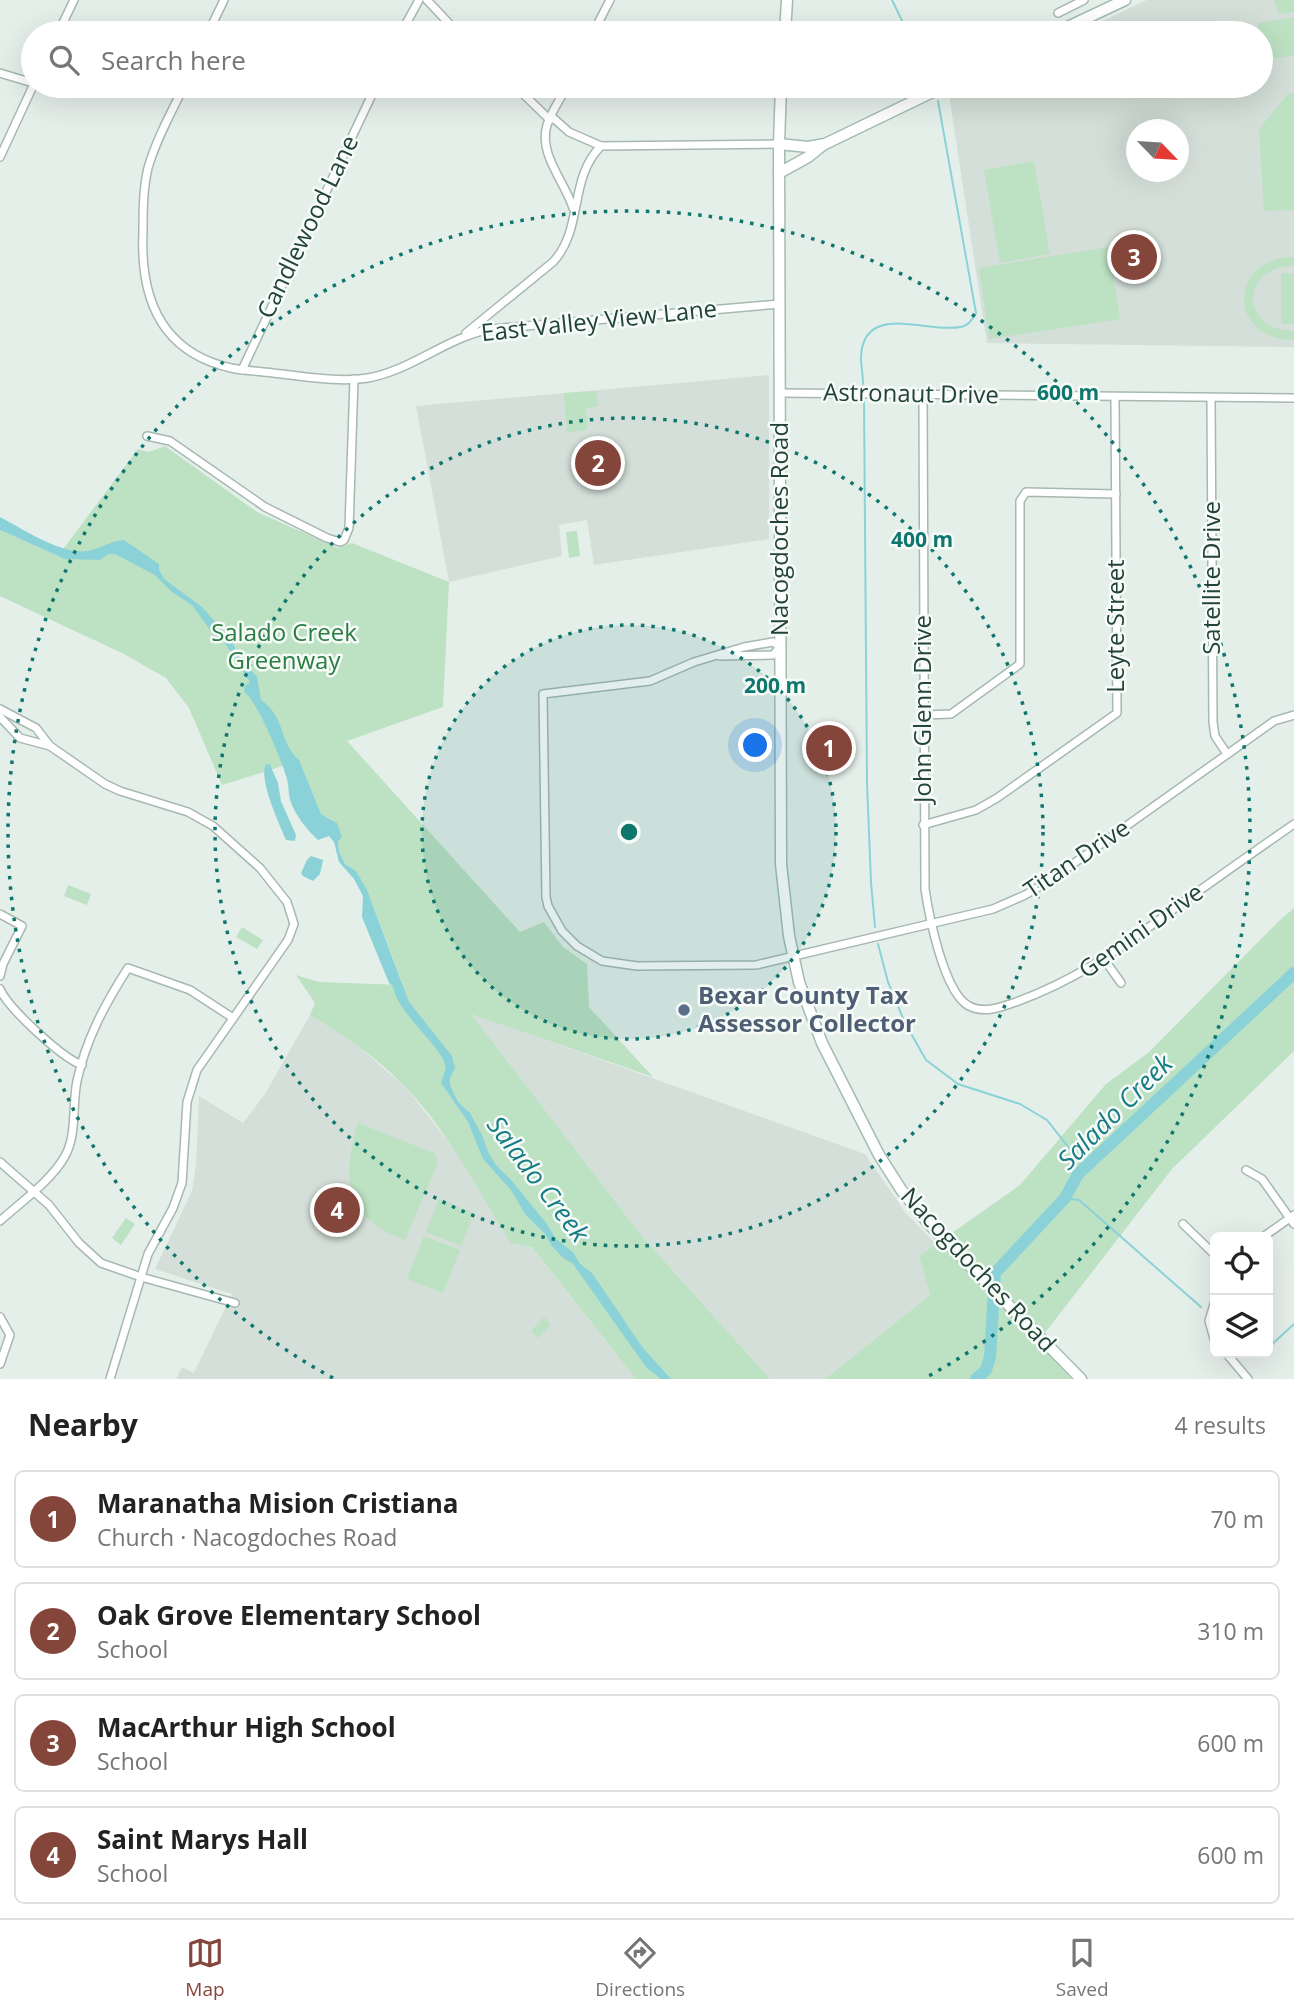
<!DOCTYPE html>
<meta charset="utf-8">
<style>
:root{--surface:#fff;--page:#f6f6f6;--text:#222;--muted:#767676;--line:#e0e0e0;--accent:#84453a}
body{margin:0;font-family:"Open Sans",sans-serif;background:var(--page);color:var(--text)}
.controls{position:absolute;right:21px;bottom:21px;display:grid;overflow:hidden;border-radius:10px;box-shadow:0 7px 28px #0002}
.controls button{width:63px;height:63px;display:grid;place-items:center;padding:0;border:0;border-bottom:2px solid var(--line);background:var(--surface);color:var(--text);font:35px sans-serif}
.compass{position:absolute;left:1126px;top:119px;width:63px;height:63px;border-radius:50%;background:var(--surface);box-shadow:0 7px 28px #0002;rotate:115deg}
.you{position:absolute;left:756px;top:746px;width:24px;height:24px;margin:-18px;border:5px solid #fff;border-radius:50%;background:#1a73e8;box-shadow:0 0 0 10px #1a73e833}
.badge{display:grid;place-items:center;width:46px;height:46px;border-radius:50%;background:var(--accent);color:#fff;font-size:23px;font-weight:700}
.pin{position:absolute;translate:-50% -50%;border:4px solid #fff;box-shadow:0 2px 7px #0006}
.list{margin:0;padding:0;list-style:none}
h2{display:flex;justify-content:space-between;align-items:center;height:91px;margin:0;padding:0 28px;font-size:30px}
h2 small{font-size:23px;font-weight:400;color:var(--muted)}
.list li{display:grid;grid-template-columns:46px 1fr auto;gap:21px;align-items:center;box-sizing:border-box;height:98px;margin:0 14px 14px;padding:0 14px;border:2px solid var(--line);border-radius:10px}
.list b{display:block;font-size:26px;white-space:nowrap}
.list p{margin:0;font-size:23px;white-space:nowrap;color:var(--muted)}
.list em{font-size:23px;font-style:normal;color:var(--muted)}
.icon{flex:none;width:38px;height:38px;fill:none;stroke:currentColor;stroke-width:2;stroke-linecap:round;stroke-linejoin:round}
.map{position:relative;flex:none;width:1294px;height:1379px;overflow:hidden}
.search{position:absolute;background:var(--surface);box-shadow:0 7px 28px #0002;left:21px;right:21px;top:21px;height:77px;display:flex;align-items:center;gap:18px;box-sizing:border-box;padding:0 24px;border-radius:38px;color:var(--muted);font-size:26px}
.sheet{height:539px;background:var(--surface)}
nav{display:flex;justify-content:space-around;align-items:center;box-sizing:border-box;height:98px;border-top:2px solid var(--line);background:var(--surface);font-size:19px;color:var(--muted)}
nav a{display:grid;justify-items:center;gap:4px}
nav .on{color:var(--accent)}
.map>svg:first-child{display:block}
.built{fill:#d3dfd8;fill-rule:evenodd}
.green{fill:#bde1c3}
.water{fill:#8ad2d7}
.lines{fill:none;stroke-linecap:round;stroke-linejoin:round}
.stream{stroke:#8ad2d7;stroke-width:2}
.river{stroke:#8ad2d7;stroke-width:12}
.street-casing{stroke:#a7b8b1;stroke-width:10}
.secondary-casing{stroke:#a3bcb1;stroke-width:13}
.street{stroke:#fff;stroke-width:7}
.secondary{stroke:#fff;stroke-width:10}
.ring{fill:none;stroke:#0f766e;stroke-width:3.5;stroke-dasharray:3.5 7}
.service-dot{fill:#5c6f8a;stroke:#f6fbf8;stroke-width:2.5}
.labels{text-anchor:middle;stroke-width:5;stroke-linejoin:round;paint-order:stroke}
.street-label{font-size:24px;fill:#224337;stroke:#f6fbf8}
.park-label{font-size:24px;fill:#297d42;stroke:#f6fbf8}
.service-label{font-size:24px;font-weight:bold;fill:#4e5e75;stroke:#f6fbf8;text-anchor:start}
.water-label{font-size:26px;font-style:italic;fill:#177c84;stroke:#f6fbf8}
.centre{fill:#0f766e;stroke:#f6fbf8;stroke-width:3.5}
.ring-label{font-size:21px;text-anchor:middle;font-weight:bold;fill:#0f766e;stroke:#f6fbf8;stroke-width:5;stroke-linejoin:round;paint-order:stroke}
</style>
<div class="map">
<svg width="1294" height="1379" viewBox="0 0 1294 1379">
<rect width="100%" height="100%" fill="#e5efea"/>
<g class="built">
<path d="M1147,0H1294V347L987,343L949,95L968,86H1261V33H1077ZM1136,130H1178V172H1136Z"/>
<polygon points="769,375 769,539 594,565 587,520 559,525 562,556 449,582 416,406"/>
<polygon points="470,1013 865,1154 905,1212 936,1244 919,1256 930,1295 825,1379 770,1379 641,1235"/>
<polygon points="310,1015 345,1034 407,1089 636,1379 176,1379 182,1367 194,1373 232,1294 155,1269 192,1191 196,1165 199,1096 243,1123 265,1094"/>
</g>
<g class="green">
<polygon points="1274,0 1294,0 1294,12 1279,14"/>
<polygon points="1294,17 1294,55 1264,60 1258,23"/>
<polygon points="1294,93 1294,210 1264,211 1259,129 1288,94"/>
<polygon points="1034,161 1050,254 1000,263 984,170"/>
<polygon points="1109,247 1120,319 989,339 979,268"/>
<path d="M1294,257V266C1240,266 1239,331 1294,331V340C1227,340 1228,257 1294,257Z"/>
<polygon points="1281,273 1294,274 1294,324 1281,324"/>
<polygon points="596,391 598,406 586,408 587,430 567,432 564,393"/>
<path d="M165,446L257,512L338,548L352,543L449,582L443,707L347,741L520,932L544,922L563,947L587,964L589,1007L653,1077L471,1014L641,1235L770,1379H636L532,1247L511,1243C479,1192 450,1134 408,1090C380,1060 345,1035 310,1015L315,1003L296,975L319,982L403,985L372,903L356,871L345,864L339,851L333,820L321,814L299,761L222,785L189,708L166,678L124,654L0,596V530L58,556L138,449L149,452Z"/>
<polygon points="577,531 580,556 569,558 566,532"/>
<polygon points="68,885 91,894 87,905 64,896"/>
<polygon points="1294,908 1294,1051 1172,1169 1037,1343 1071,1379 825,1379 930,1295 919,1256 1020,1185 1106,1084 1148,1053 1280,920"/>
<polygon points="242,927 263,940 257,949 236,937"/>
<path d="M358,1123L434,1153L438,1162L405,1240C346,1220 341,1178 358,1123Z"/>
<polygon points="439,1199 474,1213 461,1246 426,1232"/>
<polygon points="126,1218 135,1224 121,1245 112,1238"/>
<polygon points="424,1236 460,1250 443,1293 407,1279"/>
<polygon points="544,1317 551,1325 538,1338 531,1331"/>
</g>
<g class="water">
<path d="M0,517C23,529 62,555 87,551C100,549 110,541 124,540L159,564V570L164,579L202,607L231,640L238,654L257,677L261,700C286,717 278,741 299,760L321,814L337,823L342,837L338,841L339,851L345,864L356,871L367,890L409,1002L452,1056L455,1068L450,1078V1085L458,1102L470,1113L482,1135L489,1154L496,1165L512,1181L546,1223L556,1239L573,1252L580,1264L592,1273L643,1348L671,1379H661L646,1367L573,1264L562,1257L551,1245L545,1234L525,1214L511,1190L483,1159L468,1122L441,1083L446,1067L443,1059C430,1036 397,1011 393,986L389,983L362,917L363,896L354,879L339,862L334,842L329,836L318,840C307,830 295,815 290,800C288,793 289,786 287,779C282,761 257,700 244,692L245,686L250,682L225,643L213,634L192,605L172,592L155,575L115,554H108L100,560L65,559L0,530Z"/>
<path d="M266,764L270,765L278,783L281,801L296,835L295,841L286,840C279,823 258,779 266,764Z"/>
<polygon points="311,856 323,860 320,874 313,881 303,876 301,873 307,860"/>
</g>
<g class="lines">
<g class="stream">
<polyline points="892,0 908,33"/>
<path d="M863,384C863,375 861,366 861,357C863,301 929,334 960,327C968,326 972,320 976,313L938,101"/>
<polyline points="864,400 867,783 871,882 875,927"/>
<polyline points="878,944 888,982 905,1023 926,1060 958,1084 1020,1104 1047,1120 1069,1148 1078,1174"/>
<polyline points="1065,1198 1079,1200 1201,1307"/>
<polyline points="1268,1348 1294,1324"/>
<polyline points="1260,1353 1262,1353"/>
</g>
<polyline class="river" points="976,1379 986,1370 990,1357 995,1273 1065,1198 1078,1174 1294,973"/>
<defs>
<g id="street">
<polyline points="427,0 458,33"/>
<polyline points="1058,13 1084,0"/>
<polyline points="58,33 74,0"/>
<polyline points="208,33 224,0"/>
<polyline points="401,33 419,0"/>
<polyline points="593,33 610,0"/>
<polyline points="0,73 33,83"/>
<path d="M184,86C171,113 156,140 148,168C143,189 143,211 143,232C140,297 160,352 231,368C245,371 259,371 273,373C303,376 338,383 368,378C412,370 446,338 490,329L780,304"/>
<polyline points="515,86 550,120"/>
<path d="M567,86C561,98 551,112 547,125C538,154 565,182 573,208"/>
<polyline points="551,116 569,132 601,146 779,144"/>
<polyline points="0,157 33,86"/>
<path d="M466,333L553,262C584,229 568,179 601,146"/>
<polyline points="242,370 376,86"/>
<polyline points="780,393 1294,398"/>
<path d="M923,394L925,889C929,916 944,993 969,1006C985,1014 1001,1007 1016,1002C1083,978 1128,942 1185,901C1221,875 1258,849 1294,824"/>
<polyline points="1211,398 1213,722 1215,736 1227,754"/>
<polyline points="147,436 170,441 265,507 327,538 340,542 344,540 349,528 354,379"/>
<polyline points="720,656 773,655 780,647 773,642 744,647 694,662 650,681 543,694 546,897 548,906 562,931 577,946 602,961 637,966 756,965 993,909 1025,895 1049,881 1274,721 1294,715"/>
<polyline points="0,709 36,728 50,746"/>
<polyline points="923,715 951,714 1020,664 1020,501 1026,492 1116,494"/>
<polyline points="0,717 20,738 50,746 105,784 120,791 188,812 213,826 260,868 287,902 294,924 288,940 197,1070 187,1102 182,1183 173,1208 148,1254 110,1379"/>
<polyline points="923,825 976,810 997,798 1117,713 1115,397"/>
<polyline points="0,914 22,926 3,964 0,976"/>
<polyline points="1104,959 1121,983"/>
<path d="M0,989C8,1008 62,1058 82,1065"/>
<polyline points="0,1162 49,1205 79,1243 101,1263 141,1277 235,1303"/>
<polyline points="1246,1170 1262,1179 1294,1224"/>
<path d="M0,1221C20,1203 52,1180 65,1156C77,1135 72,1105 77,1081C86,1039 105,1004 128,968L190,990L233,1018"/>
<polyline points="1183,1224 1215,1255"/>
<polyline points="1263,1237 1294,1215"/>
<polyline points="1215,1301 1209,1321 1215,1342"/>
<polyline points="0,1317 10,1335 0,1364"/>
<polyline points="1226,1353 1248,1379"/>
</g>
<g id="secondary">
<polyline points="785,33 787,0"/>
<polyline points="1055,33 1125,0"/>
<polyline points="781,86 779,144 781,864 789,936 799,982 822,1043 879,1155 902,1191 928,1223 1081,1379"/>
<polyline points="779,144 808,147 825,144 945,86"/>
<polyline points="779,173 808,157 823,145"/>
</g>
</defs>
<use href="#street" class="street-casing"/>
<use href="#secondary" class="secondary-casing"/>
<use href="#street" class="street"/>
<use href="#secondary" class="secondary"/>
</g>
<circle cx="629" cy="832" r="207" fill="#0f766e" fill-opacity=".12"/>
<g class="ring">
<circle cx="629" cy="832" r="207"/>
<circle cx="629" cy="832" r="414"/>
<path d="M333 1378A621 621 0 1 1 925 1378"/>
</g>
<circle class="service-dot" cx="684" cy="1010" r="7"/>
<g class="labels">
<g class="street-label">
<text transform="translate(308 227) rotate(-64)" y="8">Candlewood Lane</text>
<text transform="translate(599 321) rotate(-6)" y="8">East Valley View Lane</text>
<text transform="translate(911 394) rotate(1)" y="8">Astronaut Drive</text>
<text transform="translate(780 529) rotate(-90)" y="8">Nacogdoches Road</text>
<text transform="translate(1212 578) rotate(-90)" y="8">Satellite Drive</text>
<text transform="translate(1116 626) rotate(-90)" y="8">Leyte Street</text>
<text transform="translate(923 709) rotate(-90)" y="8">John Glenn Drive</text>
<text transform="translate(1077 859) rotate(-34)" y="8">Titan Drive</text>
<text transform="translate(1141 931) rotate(-35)" y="8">Gemini Drive</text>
<text transform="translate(978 1270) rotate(47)" y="8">Nacogdoches Road</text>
</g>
<g class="park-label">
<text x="284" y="641">Salado Creek<tspan x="284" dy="28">Greenway</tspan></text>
</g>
<g class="service-label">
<text x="698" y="1004">Bexar County Tax<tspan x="698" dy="28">Assessor Collector</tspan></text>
</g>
<g class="water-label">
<text transform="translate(1115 1112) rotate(-45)" y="9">Salado Creek</text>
<text transform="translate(538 1179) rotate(53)" y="9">Salado Creek</text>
</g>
</g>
<circle cx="629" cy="832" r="10" class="centre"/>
<g class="ring-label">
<text x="1068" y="400">600 m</text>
<text x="922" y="547">400 m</text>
<text x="775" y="693">200 m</text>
</g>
</svg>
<div class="controls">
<button><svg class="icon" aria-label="locate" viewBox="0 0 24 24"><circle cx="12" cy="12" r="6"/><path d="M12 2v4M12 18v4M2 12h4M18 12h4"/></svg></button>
<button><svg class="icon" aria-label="layers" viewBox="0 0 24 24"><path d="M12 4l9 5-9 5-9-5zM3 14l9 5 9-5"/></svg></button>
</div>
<svg class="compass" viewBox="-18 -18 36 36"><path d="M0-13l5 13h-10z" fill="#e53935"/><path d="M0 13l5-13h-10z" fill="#767676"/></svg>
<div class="you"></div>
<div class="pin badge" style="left:829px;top:748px">1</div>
<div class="pin badge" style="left:598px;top:463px">2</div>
<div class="pin badge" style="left:1134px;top:257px">3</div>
<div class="pin badge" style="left:337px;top:1210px">4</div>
<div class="search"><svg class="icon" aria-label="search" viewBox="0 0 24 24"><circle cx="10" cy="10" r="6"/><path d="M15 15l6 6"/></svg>Search here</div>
</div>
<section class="sheet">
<h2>Nearby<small>4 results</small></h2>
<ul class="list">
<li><span class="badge">1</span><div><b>Maranatha Mision Cristiana</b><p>Church · Nacogdoches Road</p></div><em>70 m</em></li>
<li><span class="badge">2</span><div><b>Oak Grove Elementary School</b><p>School</p></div><em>310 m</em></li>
<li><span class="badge">3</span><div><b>MacArthur High School</b><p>School</p></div><em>600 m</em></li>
<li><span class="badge">4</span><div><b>Saint Marys Hall</b><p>School</p></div><em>600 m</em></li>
</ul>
</section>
<nav>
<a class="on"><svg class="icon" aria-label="map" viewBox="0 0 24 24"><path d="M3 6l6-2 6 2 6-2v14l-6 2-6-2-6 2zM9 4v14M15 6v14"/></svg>Map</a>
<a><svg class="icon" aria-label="directions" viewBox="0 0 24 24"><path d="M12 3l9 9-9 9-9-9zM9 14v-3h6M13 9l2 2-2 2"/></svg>Directions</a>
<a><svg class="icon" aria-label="saved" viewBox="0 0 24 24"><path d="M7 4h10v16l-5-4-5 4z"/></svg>Saved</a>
</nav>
